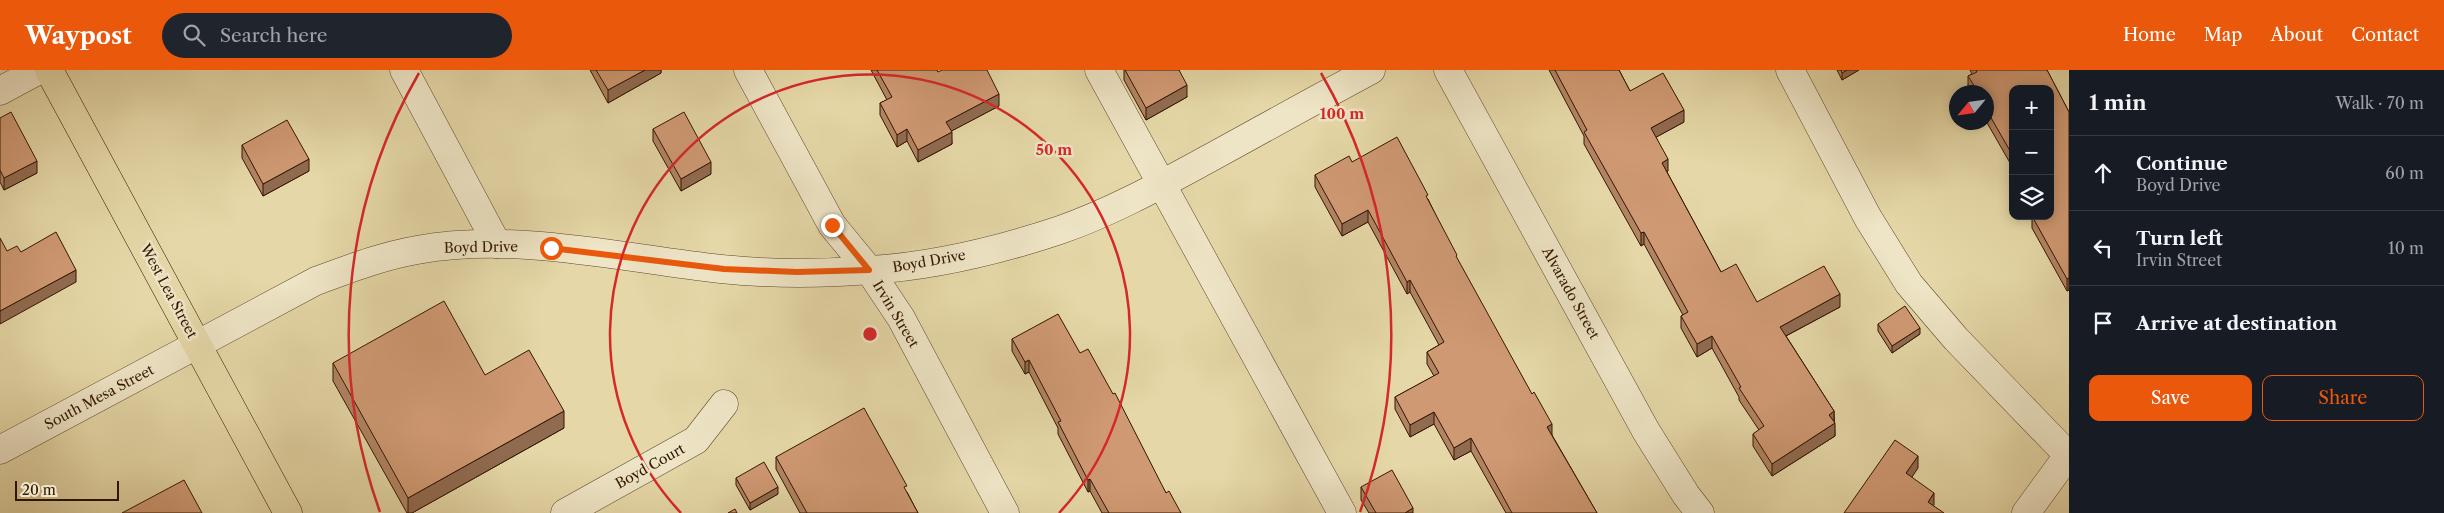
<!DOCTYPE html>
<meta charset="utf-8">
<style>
:root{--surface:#171b24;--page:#20242c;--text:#f1f3f6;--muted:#9ea1a6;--line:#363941;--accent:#ea580c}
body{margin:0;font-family:"Libre Caslon Text",serif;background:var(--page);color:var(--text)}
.controls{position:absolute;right:15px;top:15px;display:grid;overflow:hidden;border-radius:10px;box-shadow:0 2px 12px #0003}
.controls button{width:45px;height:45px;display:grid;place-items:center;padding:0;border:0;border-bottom:1px solid var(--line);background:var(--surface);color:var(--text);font:25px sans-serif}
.compass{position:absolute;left:1949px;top:15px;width:45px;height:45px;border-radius:50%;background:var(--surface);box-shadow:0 2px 12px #0003;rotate:241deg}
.scale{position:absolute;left:15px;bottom:12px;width:104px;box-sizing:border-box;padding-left:5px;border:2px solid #331601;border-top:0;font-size:14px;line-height:18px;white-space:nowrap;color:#331601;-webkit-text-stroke:4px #eee5c6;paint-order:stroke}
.stop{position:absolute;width:15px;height:15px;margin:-11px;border:4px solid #ea580c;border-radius:50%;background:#fff}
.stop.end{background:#ea580c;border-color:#fff;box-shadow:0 1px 5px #0008}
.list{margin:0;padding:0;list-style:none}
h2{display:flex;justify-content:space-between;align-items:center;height:65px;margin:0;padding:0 20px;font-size:21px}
h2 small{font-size:16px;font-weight:400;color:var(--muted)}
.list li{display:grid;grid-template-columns:32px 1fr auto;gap:15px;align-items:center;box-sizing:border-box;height:75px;padding:0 20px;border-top:1px solid var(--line)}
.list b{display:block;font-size:19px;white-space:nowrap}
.list p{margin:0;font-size:16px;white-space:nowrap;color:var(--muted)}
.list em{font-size:16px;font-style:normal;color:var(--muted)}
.actions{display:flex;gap:10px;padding:15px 20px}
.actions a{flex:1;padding:11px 0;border:1px solid var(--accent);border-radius:10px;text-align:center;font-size:18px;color:var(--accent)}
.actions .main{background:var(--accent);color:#fff}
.icon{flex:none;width:28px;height:28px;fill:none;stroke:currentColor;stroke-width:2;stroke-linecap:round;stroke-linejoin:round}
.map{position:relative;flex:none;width:2069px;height:443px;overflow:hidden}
header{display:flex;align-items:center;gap:30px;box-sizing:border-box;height:70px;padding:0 25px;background:var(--accent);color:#fff}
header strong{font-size:24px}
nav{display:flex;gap:28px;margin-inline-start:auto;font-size:18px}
.search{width:350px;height:45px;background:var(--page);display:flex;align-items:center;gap:12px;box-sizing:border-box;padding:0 18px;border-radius:28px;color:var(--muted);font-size:19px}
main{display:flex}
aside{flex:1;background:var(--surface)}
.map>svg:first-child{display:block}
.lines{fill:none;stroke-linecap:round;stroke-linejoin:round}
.minor-casing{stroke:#60462a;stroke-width:29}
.major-casing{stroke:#331601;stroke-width:29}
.minor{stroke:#eee5c6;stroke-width:28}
.major{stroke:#e5d7a7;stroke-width:28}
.wall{fill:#b28463;stroke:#331601}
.shaded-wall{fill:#916b50;stroke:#331601}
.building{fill:#cf9973;stroke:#331601}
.route{stroke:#ea580c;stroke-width:6}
.ring{fill:none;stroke:#d62828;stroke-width:2.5}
.labels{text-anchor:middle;stroke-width:5;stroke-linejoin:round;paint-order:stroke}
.street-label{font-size:14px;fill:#331601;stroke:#eee5c6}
.centre{fill:#d62828;stroke:#eee5c6;stroke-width:2.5}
.ring-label{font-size:15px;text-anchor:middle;font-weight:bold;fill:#d62828;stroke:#eee5c6;stroke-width:5;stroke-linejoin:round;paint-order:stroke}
</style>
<header>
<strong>Waypost</strong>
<div class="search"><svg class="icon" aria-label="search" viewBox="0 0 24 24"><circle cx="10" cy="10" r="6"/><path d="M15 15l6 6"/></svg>Search here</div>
<nav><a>Home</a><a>Map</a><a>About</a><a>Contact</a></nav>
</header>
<main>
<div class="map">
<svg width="2069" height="443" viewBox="0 0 2069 443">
<rect width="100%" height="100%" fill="#e5d7a7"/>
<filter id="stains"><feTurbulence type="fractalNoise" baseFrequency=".004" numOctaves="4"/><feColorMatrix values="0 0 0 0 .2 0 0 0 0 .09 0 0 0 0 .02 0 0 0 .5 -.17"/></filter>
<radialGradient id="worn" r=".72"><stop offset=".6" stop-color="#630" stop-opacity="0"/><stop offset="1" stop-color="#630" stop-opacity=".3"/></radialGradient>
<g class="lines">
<defs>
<g id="minor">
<polyline points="404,0 497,174"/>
<polyline points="748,0 832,155 869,200 901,248 1005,443"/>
<polyline points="1099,0 1342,443"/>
<polyline points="1448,0 1646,361 1686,425 1700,443"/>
<polyline points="1790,0 1868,148 1909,214 1956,269 2069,386"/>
<polyline points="0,21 39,0"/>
<path d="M0,380L316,211C349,199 382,186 417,180C517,162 621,188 721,199C769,204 821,204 870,200C934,196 1000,180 1060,160C1112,142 1162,114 1210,88C1264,58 1317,29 1371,0"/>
<polyline points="565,443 696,370 724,334"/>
<polyline points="2026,443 2069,384"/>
</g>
<polyline id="major" points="49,0 288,443"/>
</defs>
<use href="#minor" class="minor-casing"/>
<use href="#major" class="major-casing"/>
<use href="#minor" class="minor"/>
<use href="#major" class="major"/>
</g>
<g class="wall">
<polygon points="590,0 661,0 661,3 608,33"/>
<polygon points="871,0 937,0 938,2 999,36 951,61 952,74 918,92 907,71 897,77 880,45 880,33 887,30"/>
<polygon points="1124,0 1179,0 1187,27 1146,50 1124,10"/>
<polygon points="1549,0 1619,0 1630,21 1684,52 1656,67 1668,101 1667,102 1721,202 1757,232 1840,237 1786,266 1834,341 1835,366 1772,406 1753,376 1753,364 1759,360 1739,330 1739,327 1712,278 1697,287 1681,258 1681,246 1683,245 1644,174 1641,176 1584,74 1584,66"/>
<polygon points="1837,0 1859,0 1842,10"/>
<polygon points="1970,0 2047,0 2069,42 2069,220 2067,221 2032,158 2032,146 2050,146 2013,19 2013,98 1986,51 1986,22 1971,22 1968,18 1968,6 1972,4"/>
<polygon points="0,48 37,103 4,120 0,112"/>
<polygon points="653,59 711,104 681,121 653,71"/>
<polygon points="242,75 309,101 263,126 242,88"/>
<polygon points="1352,92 1428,129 1457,189 1552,365 1597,443 1506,443 1471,381 1454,390 1434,354 1410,367 1395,339 1395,327 1434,306 1427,294 1427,282 1439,275 1410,222 1407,224 1368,152 1342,166 1315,117 1315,105"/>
<polygon points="1878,254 1920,264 1892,283 1878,261"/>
<polygon points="1012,269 1080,283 1166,423 1181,443 1102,443 1090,421 1088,422 1058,364 1058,358 1029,302 1025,304 1012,281"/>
<polygon points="333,293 485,305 564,358 412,443 407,443 333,311"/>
<polygon points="776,387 907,422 918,443 800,443 776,399"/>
<polygon points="736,408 778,424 750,440 736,415"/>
<polygon points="1361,417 1413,443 1369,443 1361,430"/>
</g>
<g class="shaded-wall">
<polygon points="645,0 661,0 661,3 608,33 608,20"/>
<polygon points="1847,0 1859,0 1842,10 1842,3"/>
<polygon points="1187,15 1187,27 1146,50 1146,38"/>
<polygon points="999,24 999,36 946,64 946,52"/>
<polygon points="1684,40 1684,52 1651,70 1651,58"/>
<polygon points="907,59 907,71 897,77 897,65"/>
<polygon points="952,62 952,74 918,92 918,80"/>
<polygon points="309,89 309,101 263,126 263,114"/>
<polygon points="1668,89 1668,101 1662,105 1662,93"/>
<polygon points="37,91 37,103 4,120 4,108"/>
<polygon points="711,92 711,104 681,121 681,109"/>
<polygon points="1368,140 1368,152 1342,166 1342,154"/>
<polygon points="1644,162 1644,174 1641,176 1641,163"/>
<polygon points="76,200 76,212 0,254 0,241"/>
<polygon points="2069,208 2069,220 2067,221 2067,209"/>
<polygon points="1410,210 1410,222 1407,224 1407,212"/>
<polygon points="1840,224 1840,237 1780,269 1780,257"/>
<polygon points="1920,258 1920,264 1892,283 1892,276"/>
<polygon points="1712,266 1712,278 1697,287 1697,274"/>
<polygon points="1029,290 1029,302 1025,304 1025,292"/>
<polygon points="564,341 564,358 412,443 408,443 408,428"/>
<polygon points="1834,341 1834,353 1829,345"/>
<polygon points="1434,342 1434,354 1410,367 1410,355"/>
<polygon points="1835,353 1835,366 1772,406 1772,394"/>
<polygon points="1552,354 1552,367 1547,357"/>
<polygon points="1471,368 1471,381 1454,390 1454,378"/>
<polygon points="1918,386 1918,398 1906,416 1906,403"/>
<polygon points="1090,409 1090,421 1088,422 1088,410"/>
<polygon points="778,417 778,424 750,440 750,433"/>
<polygon points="1934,423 1934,435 1929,443 1928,432"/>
<polygon points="1413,438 1413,443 1405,443"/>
</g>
<g class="building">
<polygon points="596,0 645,0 608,20"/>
<polygon points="877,0 937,0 938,2 942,0 987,0 999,24 946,52 952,62 918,80 907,59 897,65 880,33 892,27"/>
<polygon points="1125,0 1179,0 1187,15 1146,38"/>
<polygon points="1555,0 1619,0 1630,21 1663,3 1684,40 1651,58 1668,89 1662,93 1721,202 1736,194 1757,232 1824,196 1840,224 1780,257 1834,341 1829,345 1835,353 1772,394 1753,364 1764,356 1739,318 1741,317 1712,266 1697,274 1681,246 1688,242 1644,162 1641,163 1584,62 1587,60"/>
<polygon points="1841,0 1847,0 1842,3"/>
<polygon points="1976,0 2047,0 2069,42 2069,208 2067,209 2032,146 2050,146 2050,19 2013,19 2013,86 1986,39 1986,22 1978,22 1968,6 1977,2"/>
<polygon points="11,42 37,91 4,108 0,100 0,48"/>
<polygon points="684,42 711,92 681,109 653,59"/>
<polygon points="287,50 309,89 263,114 242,75"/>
<polygon points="1397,67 1428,125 1426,126 1457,185 1456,186 1532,324 1534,322 1552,354 1547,357 1597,443 1512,443 1471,368 1454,378 1434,342 1410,355 1395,327 1439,303 1427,282 1444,272 1410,210 1407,212 1368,140 1342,154 1315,105 1349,86 1352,92"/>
<polygon points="56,162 76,200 0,241 0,168 7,181 17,176 21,182"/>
<polygon points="444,231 485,305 529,280 564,341 408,428 333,293"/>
<polygon points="1905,236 1920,258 1892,276 1878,254"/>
<polygon points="1058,244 1080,283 1088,279 1113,324 1115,323 1166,423 1169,421 1181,443 1109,443 1090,409 1088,410 1058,352 1061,351 1029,290 1025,292 1012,269"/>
<polygon points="864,338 907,416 904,417 918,443 807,443 776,387"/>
<polygon points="1895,370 1918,386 1906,403 1934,423 1928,432 1944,443 1844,443"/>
<polygon points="764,392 778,417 750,433 736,408"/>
<polygon points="1392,400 1413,438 1405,443 1376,443 1361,417"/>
<polygon points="184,410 202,443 122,443"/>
<polygon points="735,439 737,443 728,443"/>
</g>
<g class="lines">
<polyline class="route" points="551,178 724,199 797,202 869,200 832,155"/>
</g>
<g class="ring">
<path d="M681 443A260 260 0 1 1 1059 443"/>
<path d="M380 442A521 521 0 0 1 419 3M1321 3A521 521 0 0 1 1360 442"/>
</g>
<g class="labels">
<g class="street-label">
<text transform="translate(481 177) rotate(-1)" y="5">Boyd Drive</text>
<text transform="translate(929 191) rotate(-10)" y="5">Boyd Drive</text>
<text transform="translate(169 221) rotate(62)" y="5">West Lea Street</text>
<text transform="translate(1571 223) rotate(61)" y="5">Alvarado Street</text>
<text transform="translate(896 244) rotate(59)" y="5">Irvin Street</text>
<text transform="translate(99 327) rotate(-28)" y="5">South Mesa Street</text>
<text transform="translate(650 396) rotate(-29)" y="5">Boyd Court</text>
</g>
</g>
<circle cx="870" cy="264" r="8" class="centre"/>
<g class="ring-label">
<text x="1342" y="49">100 m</text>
<text x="1054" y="85">50 m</text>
</g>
<rect width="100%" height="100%" filter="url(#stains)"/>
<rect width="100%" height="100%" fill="url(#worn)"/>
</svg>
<div class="controls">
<button>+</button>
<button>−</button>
<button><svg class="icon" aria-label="layers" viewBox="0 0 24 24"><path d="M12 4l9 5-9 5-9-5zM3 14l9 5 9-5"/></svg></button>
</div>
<svg class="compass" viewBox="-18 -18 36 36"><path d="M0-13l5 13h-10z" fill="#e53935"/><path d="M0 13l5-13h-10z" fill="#9ea1a6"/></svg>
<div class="scale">20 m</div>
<div class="stop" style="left:551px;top:178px"></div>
<div class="stop end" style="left:832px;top:155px"></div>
</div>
<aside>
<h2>1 min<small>Walk · 70 m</small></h2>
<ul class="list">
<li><svg class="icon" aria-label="ahead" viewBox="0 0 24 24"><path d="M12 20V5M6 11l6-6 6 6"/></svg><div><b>Continue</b><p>Boyd Drive</p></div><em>60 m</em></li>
<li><svg class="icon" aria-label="left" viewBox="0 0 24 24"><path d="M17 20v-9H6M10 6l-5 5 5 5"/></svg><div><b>Turn left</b><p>Irvin Street</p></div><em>10 m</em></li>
<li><svg class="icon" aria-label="arrive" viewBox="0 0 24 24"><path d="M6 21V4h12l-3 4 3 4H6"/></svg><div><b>Arrive at destination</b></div></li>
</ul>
<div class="actions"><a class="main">Save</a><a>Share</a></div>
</aside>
</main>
